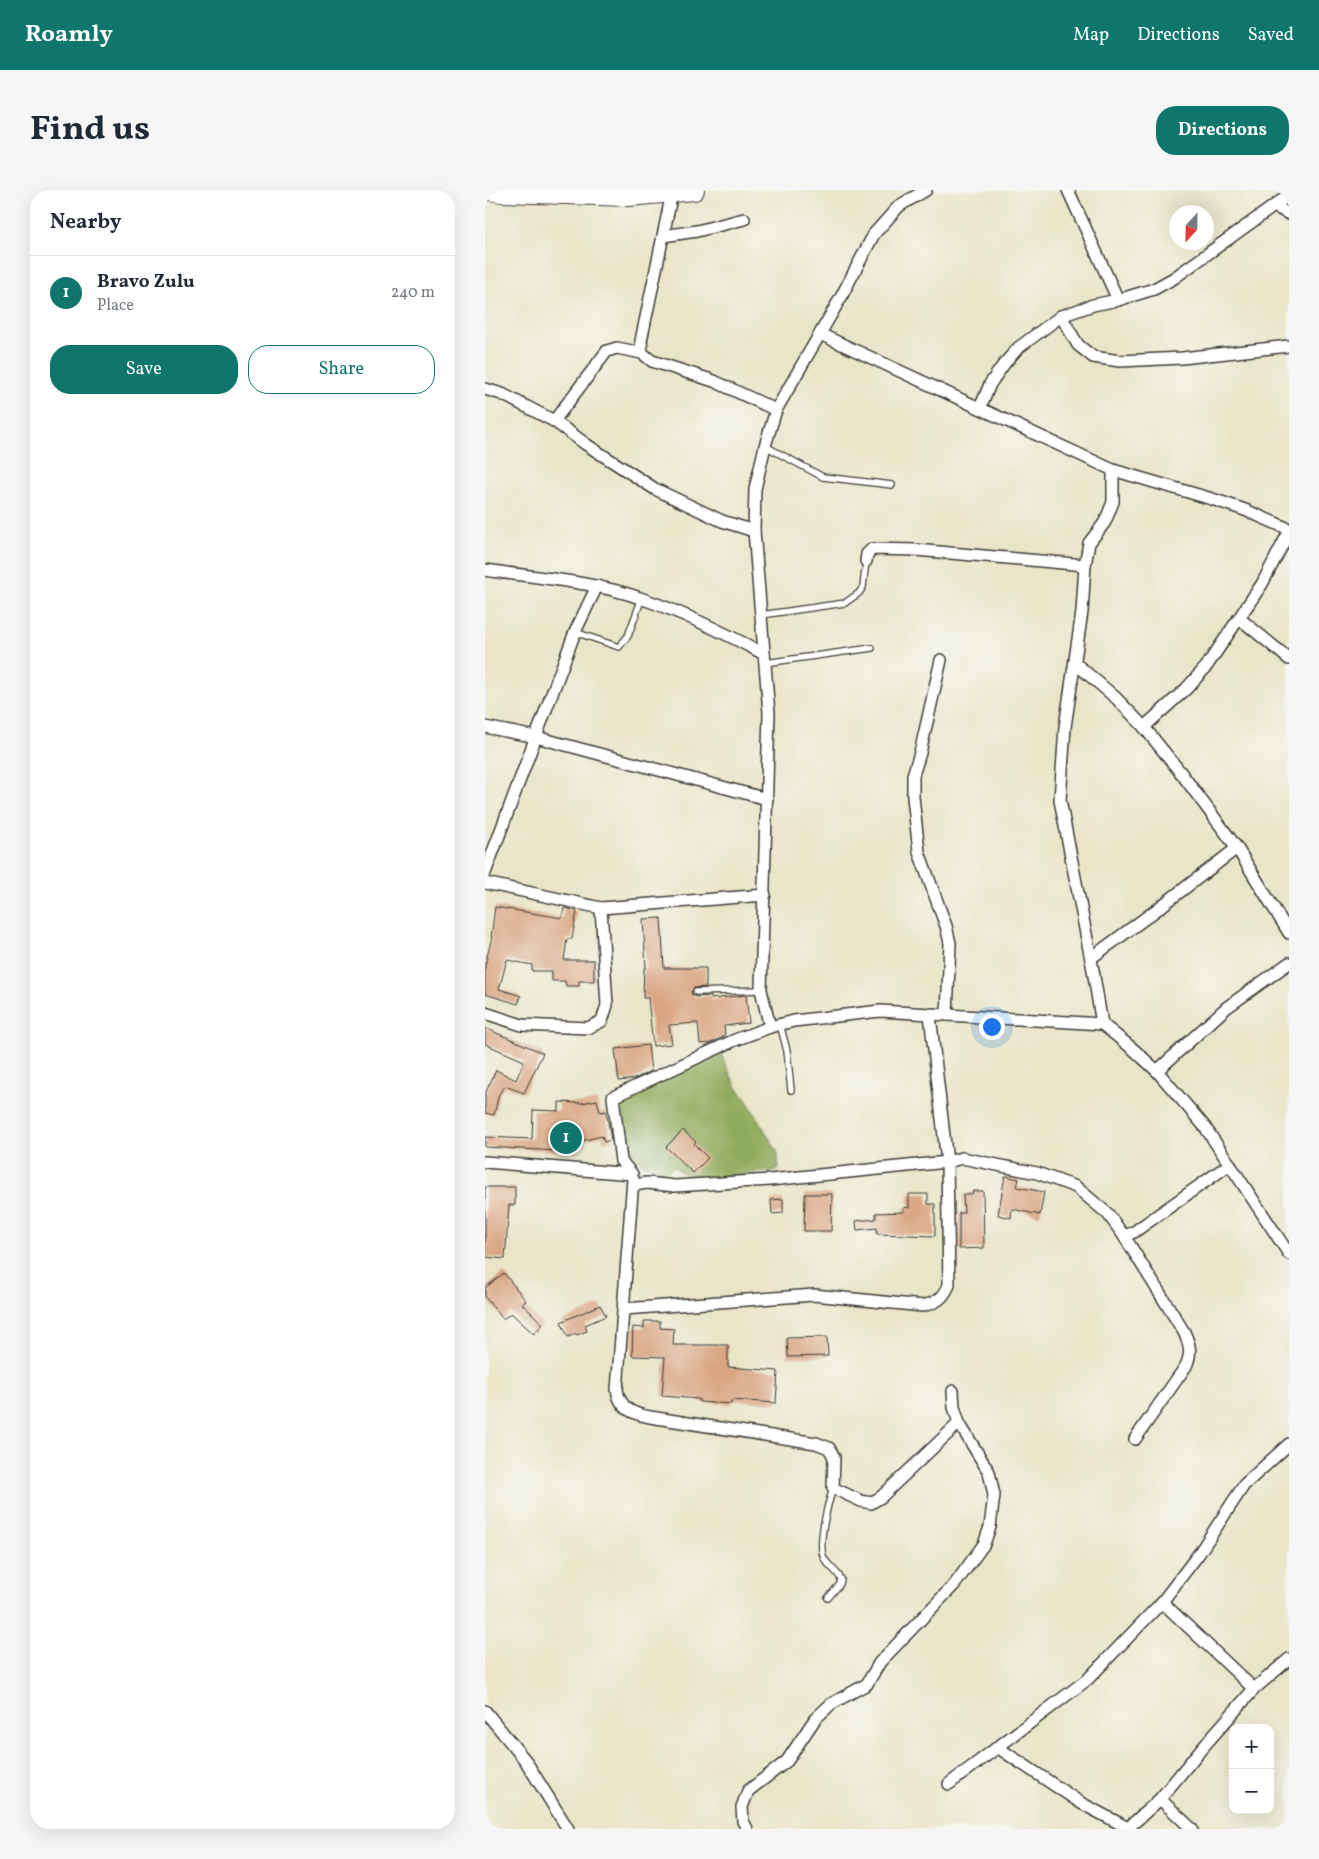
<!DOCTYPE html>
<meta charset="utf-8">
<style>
:root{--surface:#fff;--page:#f6f6f7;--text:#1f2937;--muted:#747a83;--line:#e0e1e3;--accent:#0f766e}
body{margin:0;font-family:Vollkorn,serif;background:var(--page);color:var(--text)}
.controls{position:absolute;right:15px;bottom:15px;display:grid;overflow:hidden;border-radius:10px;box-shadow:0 5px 20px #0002}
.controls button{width:45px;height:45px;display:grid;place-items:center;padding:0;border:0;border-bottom:1px solid var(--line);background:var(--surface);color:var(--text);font:25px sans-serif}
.compass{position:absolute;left:684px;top:15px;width:45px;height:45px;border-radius:50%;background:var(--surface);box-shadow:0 5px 20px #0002;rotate:202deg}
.you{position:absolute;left:506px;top:836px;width:18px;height:18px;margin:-12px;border:4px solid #fff;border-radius:50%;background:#1a73e8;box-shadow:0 0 0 8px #1a73e833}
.badge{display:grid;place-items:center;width:32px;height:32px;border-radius:50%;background:var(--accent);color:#fff;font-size:16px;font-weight:700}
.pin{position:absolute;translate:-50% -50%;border:2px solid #fff;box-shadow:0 1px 5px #0006}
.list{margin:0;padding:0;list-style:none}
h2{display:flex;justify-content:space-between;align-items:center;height:65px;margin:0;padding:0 20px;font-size:21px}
h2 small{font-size:16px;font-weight:400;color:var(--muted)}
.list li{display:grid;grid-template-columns:32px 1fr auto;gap:15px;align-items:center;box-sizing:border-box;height:75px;padding:0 20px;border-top:1px solid var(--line)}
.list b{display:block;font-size:19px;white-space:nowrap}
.list p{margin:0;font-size:16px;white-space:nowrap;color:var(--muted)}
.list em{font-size:16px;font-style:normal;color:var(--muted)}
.actions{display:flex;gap:10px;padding:15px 20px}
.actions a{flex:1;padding:11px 0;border:1px solid var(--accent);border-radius:20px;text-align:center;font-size:18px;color:var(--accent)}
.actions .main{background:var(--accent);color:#fff}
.map{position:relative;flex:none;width:804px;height:1639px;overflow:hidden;border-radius:20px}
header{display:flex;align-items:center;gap:30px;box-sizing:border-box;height:70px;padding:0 25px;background:var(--accent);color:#fff}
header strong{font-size:24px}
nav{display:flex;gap:28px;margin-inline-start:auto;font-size:18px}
.intro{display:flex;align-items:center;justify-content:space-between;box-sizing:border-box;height:120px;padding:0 30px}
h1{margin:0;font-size:35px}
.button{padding:12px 22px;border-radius:20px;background:var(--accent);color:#fff;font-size:18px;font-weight:700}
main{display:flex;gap:30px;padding:0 30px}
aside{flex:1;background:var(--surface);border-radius:20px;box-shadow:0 5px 20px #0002}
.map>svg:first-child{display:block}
.forest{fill:#90aa5c;stroke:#56633c}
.building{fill:#d9a480}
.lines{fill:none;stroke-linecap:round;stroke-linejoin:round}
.lane-casing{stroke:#3b3a36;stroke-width:8}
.street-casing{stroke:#3b3a36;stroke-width:14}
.highway-casing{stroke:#3b3a36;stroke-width:22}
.lane{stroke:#fff;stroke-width:5.5}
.street{stroke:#fff;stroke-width:11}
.highway{stroke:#fff;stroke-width:20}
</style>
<header>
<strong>Roamly</strong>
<nav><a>Map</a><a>Directions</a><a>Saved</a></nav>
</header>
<div class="intro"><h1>Find us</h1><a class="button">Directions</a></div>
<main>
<aside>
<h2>Nearby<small></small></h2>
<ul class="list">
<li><span class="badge">1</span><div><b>Bravo Zulu</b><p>Place</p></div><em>240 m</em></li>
</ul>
<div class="actions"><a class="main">Save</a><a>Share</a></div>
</aside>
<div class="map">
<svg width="804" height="1639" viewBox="0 0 804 1639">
<rect width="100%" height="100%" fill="#f6f6f2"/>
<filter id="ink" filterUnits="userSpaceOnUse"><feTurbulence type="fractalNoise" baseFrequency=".02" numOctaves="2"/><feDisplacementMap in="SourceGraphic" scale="10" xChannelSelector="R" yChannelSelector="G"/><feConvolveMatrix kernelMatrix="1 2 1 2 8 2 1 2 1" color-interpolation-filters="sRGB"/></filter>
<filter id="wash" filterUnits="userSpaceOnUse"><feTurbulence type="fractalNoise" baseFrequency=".0096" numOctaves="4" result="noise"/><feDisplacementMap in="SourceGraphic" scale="20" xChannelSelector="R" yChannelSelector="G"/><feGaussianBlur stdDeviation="1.12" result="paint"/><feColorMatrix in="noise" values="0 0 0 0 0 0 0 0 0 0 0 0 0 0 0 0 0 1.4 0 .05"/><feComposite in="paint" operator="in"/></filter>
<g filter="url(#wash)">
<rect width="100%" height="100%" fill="#e9e5c8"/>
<polygon class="forest" points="236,864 251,896 261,909 292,961 294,978 288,981 212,989 203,989 197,983 188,976 179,985 170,978 158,974 137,954 138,941 132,908 219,867"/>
<g id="blocks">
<g class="building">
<polygon points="10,717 77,728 79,718 92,721 87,749 82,749 79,770 109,770 109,791 94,791 94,796 81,796 80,791 67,791 67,781 47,781 47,775 22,770 14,799 36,806 33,814 0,804 0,775 7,747 6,747"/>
<polygon points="176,728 179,778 221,778 221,797 209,798 206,802 207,805 211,807 226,806 226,809 261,805 264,833 239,836 240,846 226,853 215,854 213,833 184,835 187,854 168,856 163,808 158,808 159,778 161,778 158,729"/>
<polygon points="0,838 58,863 39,903 20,896 14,904 9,925 0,923 0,904 11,880 31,890 39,871 0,854"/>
<polygon points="163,855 166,881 149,889 134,891 130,859"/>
<polygon points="112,910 115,922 121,921 126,950 119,952 117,946 92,952 92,962 0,957 0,947 47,949 48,920 74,921 74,912 97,913"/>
<polygon points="198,940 211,952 209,954 223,968 208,983 181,957"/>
<polygon points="520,986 534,989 532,997 559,1002 555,1025 527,1019 526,1028 513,1025"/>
<polygon points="0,997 30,997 30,1015 24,1015 20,1069 0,1067"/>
<polygon points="488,1001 498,1001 499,1058 474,1059 474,1023 479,1023 478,1004 487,1004"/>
<polygon points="320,1004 347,1004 346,1041 319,1041"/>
<polygon points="424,1004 443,1004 443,1014 450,1014 450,1046 392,1044 392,1038 372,1040 371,1031 391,1029 391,1023 419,1022 419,1017 424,1018"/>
<polygon points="298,1009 298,1023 287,1024 286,1010"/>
<polygon points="19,1083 41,1111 37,1114 58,1134 49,1144 26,1123 18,1129 0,1107 0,1098"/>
<polygon points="115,1115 121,1126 100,1135 102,1141 92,1145 91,1143 83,1147 76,1132"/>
<polygon points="159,1131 175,1131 175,1138 189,1139 188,1155 243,1155 243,1177 293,1181 291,1213 247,1210 246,1214 214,1212 214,1209 177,1206 180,1167 147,1166 148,1137 159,1138"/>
<polygon points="342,1147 343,1166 303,1167 302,1148"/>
</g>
</g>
</g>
<g filter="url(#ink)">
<use href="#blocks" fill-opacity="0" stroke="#3b3a36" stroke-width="1"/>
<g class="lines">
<defs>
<g id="lane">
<polyline points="280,256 338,287 407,295"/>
<polyline points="276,425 360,413 374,403 378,397 381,371"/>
<polyline points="90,442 134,457 143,446 157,408"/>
<polyline points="280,473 387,458"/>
<polyline points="211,802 276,800"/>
<polyline points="295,834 302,861 306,900"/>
<path d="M343,1408L355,1394L356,1389C352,1381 343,1376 339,1368C332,1353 343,1313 348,1298"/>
</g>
<g id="street">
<polyline points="187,3 156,151 157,163 167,171 229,191 291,220"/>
<polyline points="789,16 804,5"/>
<polyline points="178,46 212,41 259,29"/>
<polyline points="633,110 669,99 689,88 789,16 804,24"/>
<polyline points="576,126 593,155 608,167 635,171 697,168 804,156"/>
<polyline points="335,144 628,280 727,309 760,320 804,339"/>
<polyline points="0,199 17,204 69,231 102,255 170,299 237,331 269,341"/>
<polyline points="495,218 505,194 519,174 533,158 576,126 608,115 633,110 583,0"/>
<polyline points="69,231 122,161 132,158 157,163"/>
<polyline points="381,371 382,364 387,359 431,360 600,375"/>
<path d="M0,380C52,388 108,391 158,409C199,423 240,443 279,464"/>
<polyline points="754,428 804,469"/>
<polyline points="456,470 435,563 428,585 428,607 434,662 461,736 465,753 462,825"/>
<polyline points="590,473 631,508 659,537 696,583 752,658 804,743"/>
<polyline points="0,537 51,547 282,609"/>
<polyline points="659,537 701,499 721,477 777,394 804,342"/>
<polyline points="0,683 90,442 112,396"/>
<polyline points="0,693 116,718 280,705"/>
<polyline points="606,768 670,721 752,658"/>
<polyline points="0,823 37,835 103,838 117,831 122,815 116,718"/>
<polyline points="617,834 608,780 575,610 580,537 597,422 600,375 604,353 620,332 628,312 628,280"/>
<polyline points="285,837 276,800 284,523 269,341 270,299 280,256 291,220 355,109 389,44 414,16 441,0"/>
<polyline points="672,881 741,818 804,773"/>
<polyline points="0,972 147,984 136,971 128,907 250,850 285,837 309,831 395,821 617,834 648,859 672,881 720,937 804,1064"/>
<path d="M148,989L132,1200C135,1218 147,1224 165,1227L331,1253L344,1258L349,1267L348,1298L376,1311L386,1313L396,1307L474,1233"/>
<path d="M149,995L162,993L190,996L285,990L462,972L477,968L552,983L591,997L623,1024L639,1046L699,1142C705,1155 707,1162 701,1176L650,1249"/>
<polyline points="639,1046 649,1042 745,974"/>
<path d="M139,1119L329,1105L438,1116C452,1112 458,1109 464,1095L462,972L445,825"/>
<polyline points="677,1412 769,1499"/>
<polyline points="0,1521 40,1570 83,1639"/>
<polyline points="512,1557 596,1613 643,1638"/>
<polyline points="464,1594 603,1489 677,1412 713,1365 759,1295 804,1254"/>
<polyline points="675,1609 707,1639"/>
<polyline points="262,1639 258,1631 257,1617 263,1601 302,1571 330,1529 346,1514 382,1494 395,1472 470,1394 499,1354 505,1337 509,1305 504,1282 474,1233 469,1217 468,1201"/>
<polyline points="642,1639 675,1609 717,1558 769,1499 804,1469"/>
</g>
<polyline id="highway" points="4,0 17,2 144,6 209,0"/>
</defs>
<use href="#lane" class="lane-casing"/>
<use href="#street" class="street-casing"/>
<use href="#highway" class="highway-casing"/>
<use href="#lane" class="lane"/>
<use href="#street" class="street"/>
<use href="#highway" class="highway"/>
</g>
</g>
</svg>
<div class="controls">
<button>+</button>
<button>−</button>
</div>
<svg class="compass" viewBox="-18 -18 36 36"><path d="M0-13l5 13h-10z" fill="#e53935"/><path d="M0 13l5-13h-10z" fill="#747a83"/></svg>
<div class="you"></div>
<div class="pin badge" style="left:81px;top:948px">1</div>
</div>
</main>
